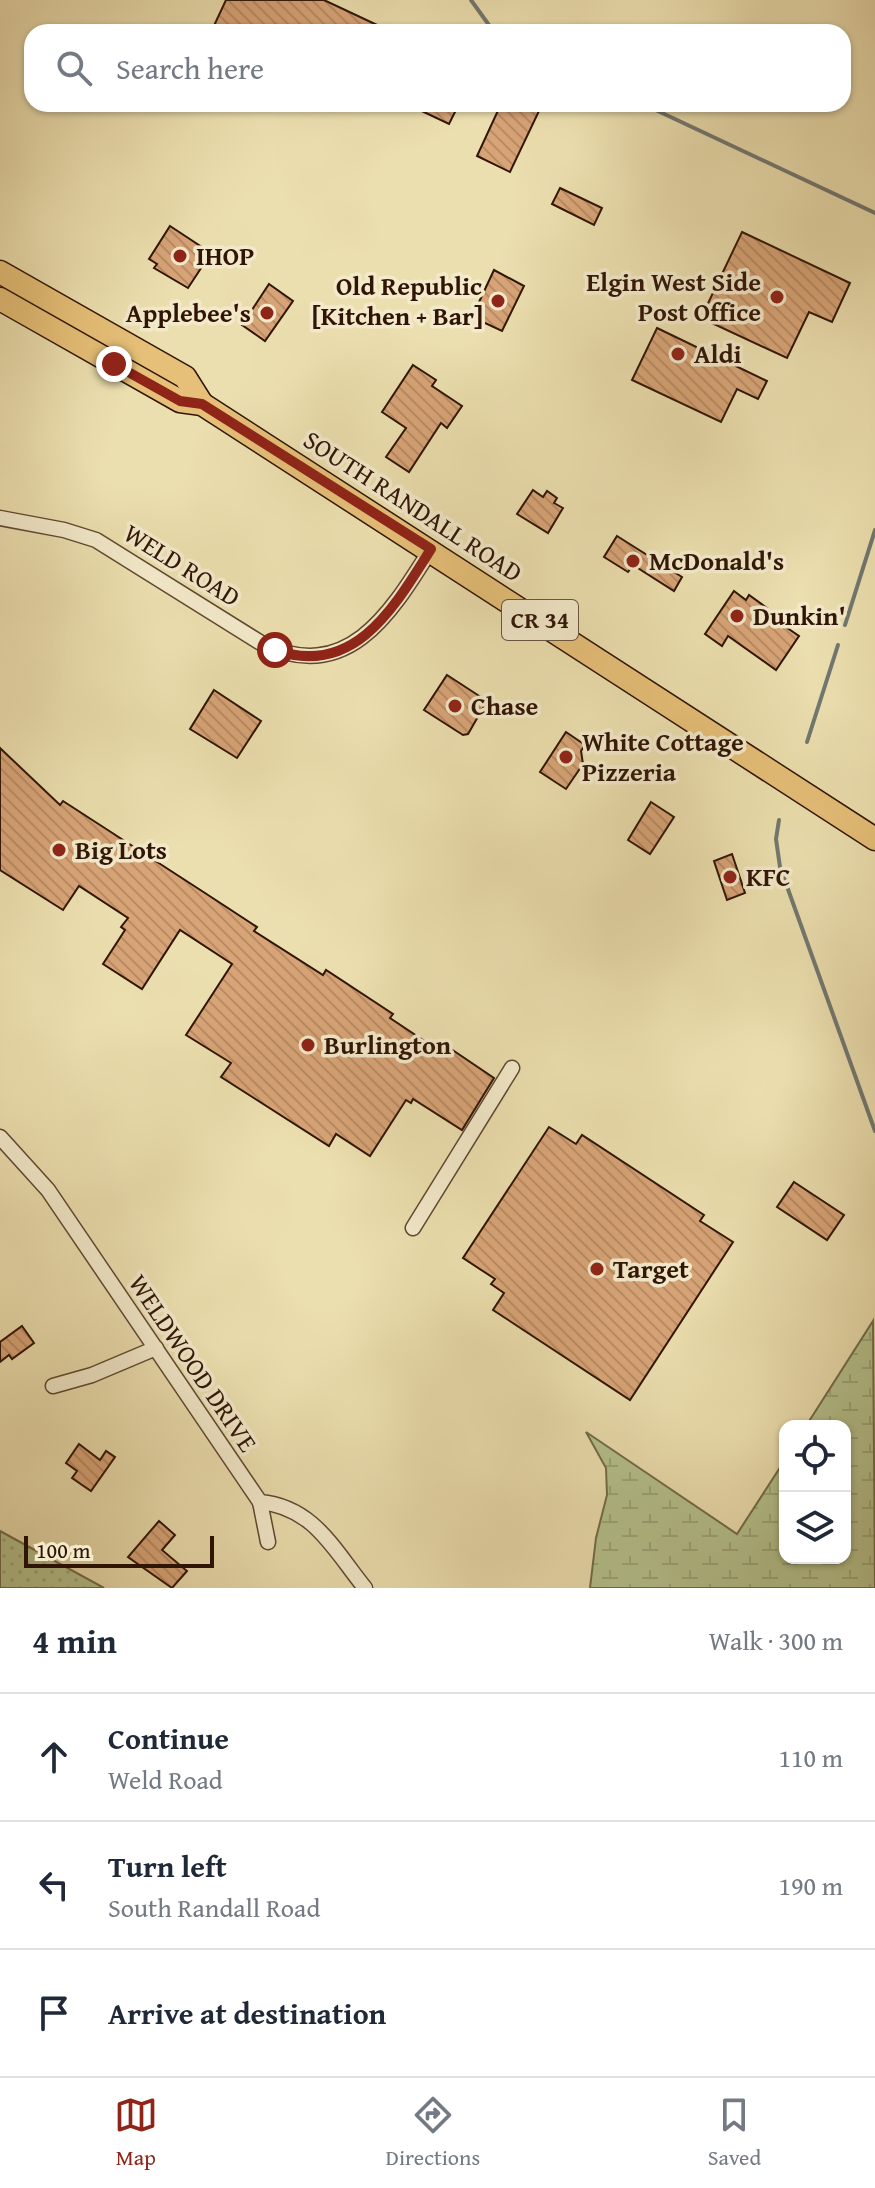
<!DOCTYPE html>
<meta charset="utf-8">
<style>
:root{--surface:#fff;--page:#f6f6f7;--text:#1f2937;--muted:#747a83;--line:#e0e1e3;--accent:#8f2418}
body{margin:0;font-family:"Gentium Book Plus",serif;background:var(--page);color:var(--text)}
.controls{position:absolute;right:24px;bottom:24px;display:grid;overflow:hidden;border-radius:16px;box-shadow:0 2px 6px #0004}
.controls button{width:72px;height:72px;display:grid;place-items:center;padding:0;border:0;border-bottom:2px solid var(--line);background:var(--surface);color:var(--text);font:40px sans-serif}
.scale{position:absolute;left:24px;bottom:20px;width:190px;box-sizing:border-box;padding-left:8px;border:4px solid #301506;border-top:0;font-size:22px;line-height:28px;white-space:nowrap;color:#301506;-webkit-text-stroke:6px #f3eacb;paint-order:stroke}
.stop{position:absolute;width:24px;height:24px;margin:-18px;border:6px solid #8f2418;border-radius:50%;background:#fff}
.stop.end{background:#8f2418;border-color:#fff;box-shadow:0 2px 8px #0008}
.list{margin:0;padding:0;list-style:none}
h2{display:flex;justify-content:space-between;align-items:center;height:104px;margin:0;padding:0 32px;font-size:34px}
h2 small{font-size:26px;font-weight:400;color:var(--muted)}
.list li{display:grid;grid-template-columns:52px 1fr auto;gap:24px;align-items:center;box-sizing:border-box;height:128px;padding:0 32px;border-top:2px solid var(--line)}
.list b{display:block;font-size:30px;white-space:nowrap}
.list p{margin:0;font-size:26px;white-space:nowrap;color:var(--muted)}
.list em{font-size:26px;font-style:normal;color:var(--muted)}
.icon{flex:none;width:44px;height:44px;fill:none;stroke:currentColor;stroke-width:2;stroke-linecap:round;stroke-linejoin:round}
.map{position:relative;flex:none;width:875px;height:1588px;overflow:hidden}
.search{position:absolute;background:var(--surface);box-shadow:0 2px 6px #0004;left:24px;right:24px;top:24px;height:88px;display:flex;align-items:center;gap:20px;box-sizing:border-box;padding:0 28px;border-radius:24px;color:var(--muted);font-size:30px}
.sheet{height:488px;background:var(--surface)}
nav{display:flex;justify-content:space-around;align-items:center;box-sizing:border-box;height:112px;border-top:2px solid var(--line);background:var(--surface);font-size:22px;color:var(--muted)}
nav a{display:grid;justify-items:center;gap:4px}
nav .on{color:var(--accent)}
.map>svg:first-child{display:block}
.grass{fill:url(#grass-dots);stroke:#726c4a;stroke-width:2}
.wetland{fill:url(#wetland-marsh);stroke:#726c4a;stroke-width:2}
.lines{fill:none;stroke-linecap:round;stroke-linejoin:round}
.stream{stroke:#717870;stroke-width:4}
.building{fill:url(#building-back-hatch);stroke:#301506;stroke-width:2}
.street-casing{stroke:#5f4830;stroke-width:17}
.primary-casing{stroke:#301506;stroke-width:25}
.street{stroke:#f3eacb;stroke-width:14}
.primary{stroke:#e6c078;stroke-width:22}
.route{stroke:#8f2418;stroke-width:10}
.poi-dot{fill:#8f2418;stroke:#f3eacb;stroke-width:3}
.labels{text-anchor:middle;stroke-width:7;stroke-linejoin:round;paint-order:stroke}
.shield{fill:#f3eacb;stroke:#6a5541;stroke-width:2}
.shield-label{font-size:24px;font-weight:bold;fill:#301506}
.poi-label{font-size:26px;font-weight:bold;fill:#301506;stroke:#f3eacb;text-anchor:start}
.street-label{font-size:26px;fill:#301506;stroke:#f3eacb}
</style>
<div class="map">
<svg width="875" height="1588" viewBox="0 0 875 1588">
<defs>
<pattern id="grass-dots" width="8" height="8" patternUnits="userSpaceOnUse" patternTransform="scale(2)"><rect width="8" height="8" fill="#b5c28d"/><path d="M2 2h.1M6 6h.1" fill="none" stroke="#9ca678" stroke-width="1.8" stroke-linecap="round"/></pattern>
<pattern id="wetland-marsh" width="20" height="14" patternUnits="userSpaceOnUse" patternTransform="scale(2)"><rect width="20" height="14" fill="#b5c28d"/><path d="M1 5h8M5 5V1M11 12h8M15 12V8" fill="none" stroke="#9ca678"/></pattern>
<pattern id="building-back-hatch" width="6" height="6" patternUnits="userSpaceOnUse" patternTransform="scale(2)"><rect width="6" height="6" fill="#d7a477"/><path d="M-1 5l2 2M0 0l6 6M5-1l2 2" fill="none" stroke="#b98c65"/></pattern>
</defs>
<rect width="100%" height="100%" fill="#ecdfaf"/>
<filter id="stains"><feTurbulence type="fractalNoise" baseFrequency=".0025" numOctaves="4"/><feColorMatrix values="0 0 0 0 .2 0 0 0 0 .09 0 0 0 0 .02 0 0 0 .5 -.17"/></filter>
<radialGradient id="worn" r=".72"><stop offset=".6" stop-color="#630" stop-opacity="0"/><stop offset="1" stop-color="#630" stop-opacity=".3"/></radialGradient>
<polygon class="grass" points="0,1531 104,1588 0,1588"/>
<polygon class="wetland" points="873,1321 875,1588 590,1588 596,1538 607,1495 606,1468 586,1432 737,1534 785,1460 785,1558 845,1558 845,1426 806,1426"/>
<g class="lines">
<g class="stream">
<polyline points="471,0 494,32"/>
<polyline points="643,104 875,213"/>
<polyline points="845,625 875,530"/>
<polyline points="807,742 838,645"/>
<polyline points="779,820 776,839 780,867 875,1131"/>
</g>
</g>
<g class="building">
<polygon points="226,0 324,0 392,32 211,32"/>
<polygon points="407,104 459,104 449,124"/>
<polygon points="501,104 524,104 539,111 510,172 477,156"/>
<polygon points="560,188 602,208 594,225 552,204"/>
<polygon points="170,226 211,253 188,288 154,268 157,264 149,259"/>
<polygon points="742,232 850,283 832,322 809,312 787,358 701,318"/>
<polygon points="494,270 524,286 502,331 472,317"/>
<polygon points="269,284 293,301 265,341 242,325"/>
<polygon points="657,328 767,381 758,399 737,389 721,422 632,380"/>
<polygon points="413,365 436,380 432,386 462,406 447,428 441,423 409,472 386,457 406,428 382,412"/>
<polygon points="533,490 543,497 547,491 557,498 554,503 563,508 548,533 517,514"/>
<polygon points="617,536 682,577 674,591 633,565 628,572 604,557"/>
<polygon points="734,591 746,600 749,595 767,608 764,612 799,636 776,670 728,636 722,646 705,634"/>
<polygon points="447,675 487,701 468,734 463,735 424,710"/>
<polygon points="214,690 261,721 237,758 190,729"/>
<polygon points="566,732 585,745 581,751 583,764 566,789 540,772"/>
<polygon points="0,748 60,805 63,801 205,893 257,927 254,931 323,975 326,970 393,1014 390,1018 438,1050 442,1043 494,1078 462,1130 413,1099 411,1103 406,1100 370,1156 336,1134 329,1146 221,1077 231,1063 186,1035 232,964 180,930 142,989 103,964 125,930 121,927 128,918 79,886 63,910 0,870"/>
<polygon points="651,802 674,817 650,854 628,840"/>
<polygon points="732,854 745,893 727,900 714,861"/>
<polygon points="549,1127 576,1144 582,1135 704,1215 700,1221 733,1242 630,1400 493,1310 504,1293 491,1284 495,1279 463,1258"/>
<polygon points="794,1182 844,1215 827,1240 777,1207"/>
<polygon points="22,1326 34,1343 12,1359 9,1355 0,1362 0,1342"/>
<polygon points="79,1444 100,1460 106,1451 115,1457 91,1491 72,1478 77,1471 66,1463"/>
<polygon points="159,1521 175,1535 162,1550 187,1571 172,1588 128,1557"/>
</g>
<g class="lines">
<defs>
<g id="street">
<path d="M0,518L64,530L96,540L261,643C347,686 391,613 431,549"/>
<path d="M0,1137L48,1190L260,1502C314,1507 334,1550 365,1588"/>
<polyline points="413,1228 512,1068"/>
<polyline points="53,1386 92,1375 156,1348"/>
<polyline points="260,1502 268,1542"/>
</g>
<g id="primary">
<polyline points="0,272 185,377 202,404"/>
<polyline points="0,299 180,401 202,404 875,839"/>
</g>
</defs>
<use href="#street" class="street-casing"/>
<use href="#primary" class="primary-casing"/>
<use href="#street" class="street"/>
<use href="#primary" class="primary"/>
</g>
<g class="lines">
<path class="route" d="M114,364L180,401L202,404L431,549C395,606 355,678 275,650"/>
</g>
<g class="poi-dot">
<circle cx="180" cy="256" r="8"/>
<circle cx="777" cy="297" r="8"/>
<circle cx="498" cy="301" r="8"/>
<circle cx="267" cy="313" r="8"/>
<circle cx="678" cy="354" r="8"/>
<circle cx="633" cy="561" r="8"/>
<circle cx="737" cy="616" r="8"/>
<circle cx="455" cy="706" r="8"/>
<circle cx="566" cy="757" r="8"/>
<circle cx="59" cy="850" r="8"/>
<circle cx="730" cy="877" r="8"/>
<circle cx="308" cy="1045" r="8"/>
<circle cx="597" cy="1269" r="8"/>
</g>
<g class="labels">
<rect class="shield" x="502" y="600" width="76" height="40" rx="6"/>
<g class="shield-label">
<text x="540" y="628">CR 34</text>
</g>
<g class="poi-label">
<text x="196" y="265">IHOP</text>
<text x="761" y="291" text-anchor="end">Elgin West Side<tspan x="761" dy="30">Post Office</tspan></text>
<text x="482" y="295" text-anchor="end">Old Republic<tspan x="482" dy="30">[Kitchen + Bar]</tspan></text>
<text x="251" y="322" text-anchor="end">Applebee's</text>
<text x="694" y="363">Aldi</text>
<text x="649" y="570">McDonald's</text>
<text x="753" y="625">Dunkin'</text>
<text x="471" y="715">Chase</text>
<text x="582" y="751">White Cottage<tspan x="582" dy="30">Pizzeria</tspan></text>
<text x="75" y="859">Big Lots</text>
<text x="746" y="886">KFC</text>
<text x="324" y="1054">Burlington</text>
<text x="613" y="1278">Target</text>
</g>
<g class="street-label">
<text transform="translate(413 506) rotate(33)" y="9">SOUTH RANDALL ROAD</text>
<text transform="translate(182 565) rotate(32)" y="9">WELD ROAD</text>
<text transform="translate(193 1363) rotate(56)" y="9">WELDWOOD DRIVE</text>
</g>
</g>
<rect width="100%" height="100%" filter="url(#stains)"/>
<rect width="100%" height="100%" fill="url(#worn)"/>
</svg>
<div class="controls">
<button><svg class="icon" aria-label="locate" viewBox="0 0 24 24"><circle cx="12" cy="12" r="6"/><path d="M12 2v4M12 18v4M2 12h4M18 12h4"/></svg></button>
<button><svg class="icon" aria-label="layers" viewBox="0 0 24 24"><path d="M12 4l9 5-9 5-9-5zM3 14l9 5 9-5"/></svg></button>
</div>
<div class="scale">100 m</div>
<div class="stop" style="left:275px;top:650px"></div>
<div class="stop end" style="left:114px;top:364px"></div>
<div class="search"><svg class="icon" aria-label="search" viewBox="0 0 24 24"><circle cx="10" cy="10" r="6"/><path d="M15 15l6 6"/></svg>Search here</div>
</div>
<section class="sheet">
<h2>4 min<small>Walk · 300 m</small></h2>
<ul class="list">
<li><svg class="icon" aria-label="ahead" viewBox="0 0 24 24"><path d="M12 20V5M6 11l6-6 6 6"/></svg><div><b>Continue</b><p>Weld Road</p></div><em>110 m</em></li>
<li><svg class="icon" aria-label="left" viewBox="0 0 24 24"><path d="M17 20v-9H6M10 6l-5 5 5 5"/></svg><div><b>Turn left</b><p>South Randall Road</p></div><em>190 m</em></li>
<li><svg class="icon" aria-label="arrive" viewBox="0 0 24 24"><path d="M6 21V4h12l-3 4 3 4H6"/></svg><div><b>Arrive at destination</b></div></li>
</ul>
</section>
<nav>
<a class="on"><svg class="icon" aria-label="map" viewBox="0 0 24 24"><path d="M3 6l6-2 6 2 6-2v14l-6 2-6-2-6 2zM9 4v14M15 6v14"/></svg>Map</a>
<a><svg class="icon" aria-label="directions" viewBox="0 0 24 24"><path d="M12 3l9 9-9 9-9-9zM9 14v-3h6M13 9l2 2-2 2"/></svg>Directions</a>
<a><svg class="icon" aria-label="saved" viewBox="0 0 24 24"><path d="M7 4h10v16l-5-4-5 4z"/></svg>Saved</a>
</nav>
